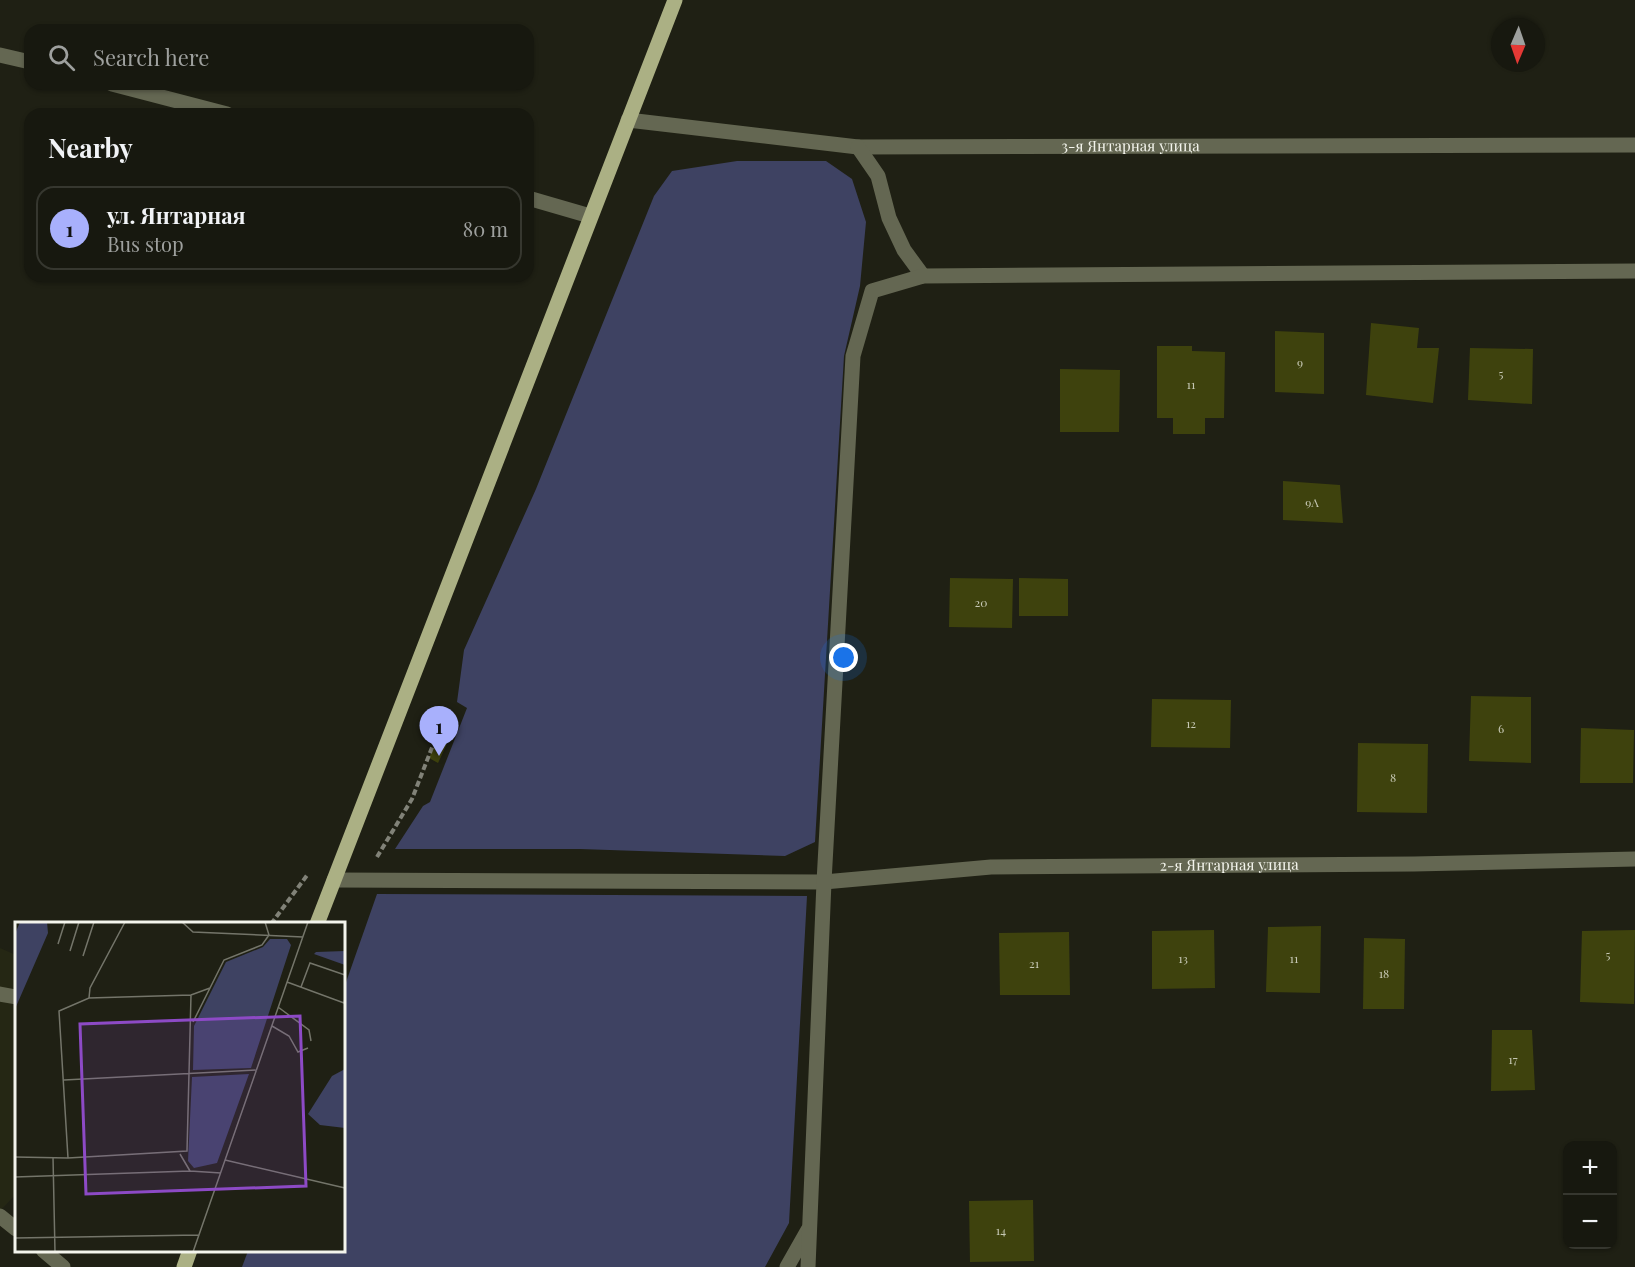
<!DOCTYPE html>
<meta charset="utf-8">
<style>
:root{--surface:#17180f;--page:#202118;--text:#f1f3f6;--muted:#9ea09e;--line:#36372f;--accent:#a8b0fc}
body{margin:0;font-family:"Playfair Display",serif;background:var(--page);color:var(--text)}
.controls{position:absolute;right:18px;bottom:18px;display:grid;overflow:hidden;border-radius:12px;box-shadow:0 2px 4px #0004}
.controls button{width:54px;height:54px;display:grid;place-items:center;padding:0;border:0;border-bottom:2px solid var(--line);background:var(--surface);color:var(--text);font:30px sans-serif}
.compass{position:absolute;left:1491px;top:18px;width:54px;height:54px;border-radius:50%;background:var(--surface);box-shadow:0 2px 4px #0004;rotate:182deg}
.you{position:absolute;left:844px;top:658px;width:21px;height:21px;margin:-15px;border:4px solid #fff;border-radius:50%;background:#1a73e8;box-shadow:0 0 0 9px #1a73e833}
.badge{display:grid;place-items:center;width:39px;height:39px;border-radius:50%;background:var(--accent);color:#111;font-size:20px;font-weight:700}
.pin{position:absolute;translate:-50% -50px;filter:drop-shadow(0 2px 3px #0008)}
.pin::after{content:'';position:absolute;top:32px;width:21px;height:18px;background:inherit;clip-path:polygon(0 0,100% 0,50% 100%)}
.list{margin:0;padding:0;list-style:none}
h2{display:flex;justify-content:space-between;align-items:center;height:78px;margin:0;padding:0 24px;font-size:26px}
h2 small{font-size:20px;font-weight:400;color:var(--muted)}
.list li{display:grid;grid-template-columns:39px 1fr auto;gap:18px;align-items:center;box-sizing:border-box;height:84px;margin:0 12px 12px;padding:0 12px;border:2px solid var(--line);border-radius:18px}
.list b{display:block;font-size:22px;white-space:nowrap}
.list p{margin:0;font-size:20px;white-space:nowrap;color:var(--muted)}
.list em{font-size:20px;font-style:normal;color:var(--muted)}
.icon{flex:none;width:33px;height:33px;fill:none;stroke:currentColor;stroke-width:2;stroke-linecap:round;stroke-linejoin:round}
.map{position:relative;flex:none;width:1635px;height:1267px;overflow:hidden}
.search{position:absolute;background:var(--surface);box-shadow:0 2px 4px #0004;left:24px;top:24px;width:510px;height:66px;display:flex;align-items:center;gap:15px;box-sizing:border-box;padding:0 21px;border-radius:18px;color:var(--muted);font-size:22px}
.panel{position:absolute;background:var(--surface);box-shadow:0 2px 4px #0004;left:24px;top:108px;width:510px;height:174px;border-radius:18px}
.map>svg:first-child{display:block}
.built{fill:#252714}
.green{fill:#3e4262}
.building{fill:#3e420d}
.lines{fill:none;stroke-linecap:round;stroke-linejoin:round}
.path{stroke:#818278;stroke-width:4;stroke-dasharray:6 3;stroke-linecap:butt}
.minor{stroke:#646752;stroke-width:15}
.major{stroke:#abb084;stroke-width:15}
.labels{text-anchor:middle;stroke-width:4.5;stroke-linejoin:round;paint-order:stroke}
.number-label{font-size:12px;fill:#c6c8b4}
.street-label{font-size:15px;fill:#f3f4ec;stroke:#090a05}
.inset-road{fill:none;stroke:#74756a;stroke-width:1.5}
.view{fill:#8d4ac6;fill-opacity:0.15;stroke:#8d4ac6;stroke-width:3}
.inset-edge{fill:none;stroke:#f3f4ec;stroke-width:3}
</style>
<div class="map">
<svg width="1635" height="1267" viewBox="0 0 1635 1267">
<rect width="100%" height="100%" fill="#1f2014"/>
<polygon class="built" points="0,948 16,955 16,1194 0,1211"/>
<g class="green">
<polygon points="737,161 826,161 852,179 866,222 860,286 844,356 815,842 785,856 580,849 395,849 423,806 430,802 467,708 457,702 464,650 536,489 654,196 672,171"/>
<polygon points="377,894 807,896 789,1223 765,1267 242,1267 248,1251 344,1250 344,988"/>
</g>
<g class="building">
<polygon points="1371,323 1419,328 1417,348 1439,348 1433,403 1366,395"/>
<polygon points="1275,331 1324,333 1324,394 1275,392"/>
<polygon points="1157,346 1192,346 1192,351 1225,352 1224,418 1205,418 1205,434 1173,434 1173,418 1157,418"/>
<polygon points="1470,348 1533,349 1532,404 1468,400"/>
<polygon points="1060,369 1120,370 1119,432 1060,432"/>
<polygon points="1283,481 1340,485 1343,523 1283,520"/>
<polygon points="950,578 1013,579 1012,628 949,627"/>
<polygon points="1019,578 1068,579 1068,616 1019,616"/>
<polygon points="1471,696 1531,697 1531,763 1469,761"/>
<polygon points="1152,699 1231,700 1230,748 1151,747"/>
<polygon points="1581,728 1634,730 1633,783 1580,783"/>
<polygon points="437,740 447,744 438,763 429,758"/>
<polygon points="1358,743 1428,744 1427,813 1357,812"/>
<polygon points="1321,926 1320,993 1266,992 1268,927"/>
<polygon points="1214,930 1215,988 1152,989 1152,931"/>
<polygon points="1635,930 1634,1004 1580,1002 1582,931"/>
<polygon points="1069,932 1070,995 1000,995 999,933"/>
<polygon points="1364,938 1405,939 1404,1009 1363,1009"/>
<polygon points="1492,1030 1532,1030 1535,1090 1491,1091"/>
<polygon points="1033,1200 1034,1261 970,1262 969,1201"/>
</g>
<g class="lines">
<g class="path">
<polyline points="377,857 412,799 447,709"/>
<polyline points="271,924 308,874"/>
</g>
<g class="minor">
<polyline points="0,55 30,62"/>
<polyline points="112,84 227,114"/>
<path id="s1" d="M628,120L858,147L1635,145"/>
<polyline points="858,147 878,176 889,218 904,250 923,276"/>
<polyline points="528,198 590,216"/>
<path id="s2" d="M334,880L824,882L991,867L1414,864L1635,859"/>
<polyline points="0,994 16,997"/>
<polyline points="0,1216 16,1229"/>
<polyline points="43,1250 63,1267"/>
<polyline points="787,1267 808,1230"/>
<polyline points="808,1267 824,882 853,356 872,291 923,276 1635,271"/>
</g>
<g class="major">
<polyline points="317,924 675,0"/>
<polyline points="184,1267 190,1250"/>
</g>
</g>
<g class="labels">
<g class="number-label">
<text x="1300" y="367">9</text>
<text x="1501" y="378">5</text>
<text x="1191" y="389">11</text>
<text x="1312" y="507">9А</text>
<text x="981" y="607">20</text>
<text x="1191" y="728">12</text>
<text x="1501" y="733">6</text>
<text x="1393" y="782">8</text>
<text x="1608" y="959">5</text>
<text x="1183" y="963">13</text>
<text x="1294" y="963">11</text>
<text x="1034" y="968">21</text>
<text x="1384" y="978">18</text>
<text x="1513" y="1064">17</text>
<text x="1001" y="1235">14</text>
</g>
<g class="street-label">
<text dy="5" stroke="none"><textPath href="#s1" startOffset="504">3-я Янтарная улица</textPath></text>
<text dy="5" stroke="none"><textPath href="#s2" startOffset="896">2-я Янтарная улица</textPath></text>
</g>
</g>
<g transform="translate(15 922)">
<rect width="330" height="330" fill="#1f2014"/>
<path d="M5,0H32L33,11L0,87V12ZM255,17H272L276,23L236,146L178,148L179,104L211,40L248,25ZM330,29V43L299,32L301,30ZM330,147V206L305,203L293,192L317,154ZM234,152L202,241L179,246L173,239L177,155Z" fill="#3e4262"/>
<path class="inset-road" d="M167,0L178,10L288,15M43,22L50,0M55,29L64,0M68,34L79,0M272,60L329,81L330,77M286,65L295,41L330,53M74,76L75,66L110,0M263,85L294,108L296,119M178,100L209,38L247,23L254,13L250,0M257,104L274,114L283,130L293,126M49,158L242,148M165,232L175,249M0,235L53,236L172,229L176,73M38,235L40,330M53,236L44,89L74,76L176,73L195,66M210,238L330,266M0,255L175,249L206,251M0,316L184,313M178,330L293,0"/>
<path class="view" d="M285,94L291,264L71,272L65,102Z"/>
<rect width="330" height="330" class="inset-edge"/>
</g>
</svg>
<div class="controls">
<button>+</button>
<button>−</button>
</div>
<svg class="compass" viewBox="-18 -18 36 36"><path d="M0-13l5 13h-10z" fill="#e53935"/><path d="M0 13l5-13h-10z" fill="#9ea09e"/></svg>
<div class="you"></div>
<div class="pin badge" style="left:439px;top:756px">1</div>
<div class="search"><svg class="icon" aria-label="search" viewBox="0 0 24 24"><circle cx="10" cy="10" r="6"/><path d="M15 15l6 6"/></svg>Search here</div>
<section class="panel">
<h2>Nearby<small></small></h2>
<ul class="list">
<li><span class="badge">1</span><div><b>ул. Янтарная</b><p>Bus stop</p></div><em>80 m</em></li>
</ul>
</section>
</div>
